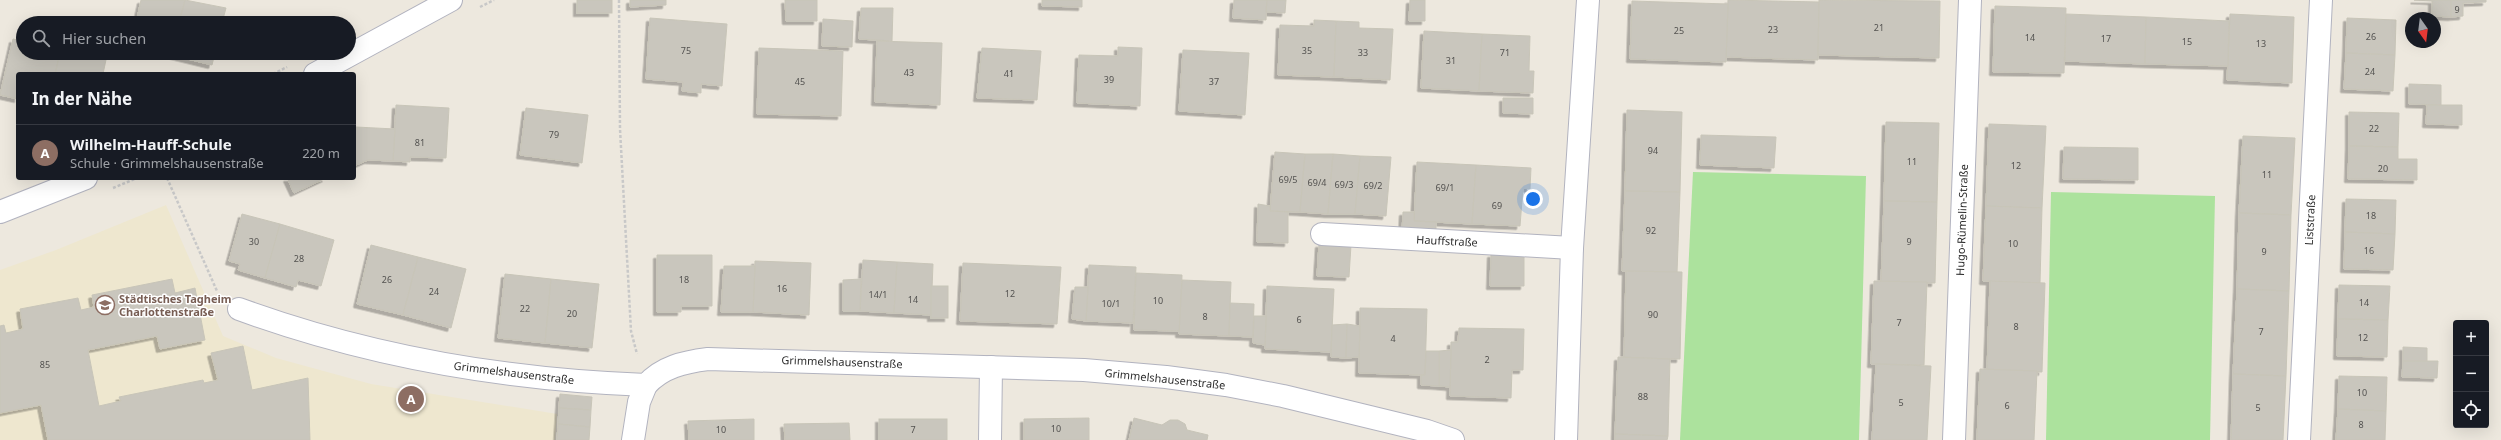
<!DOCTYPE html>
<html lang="de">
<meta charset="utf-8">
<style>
:root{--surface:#171b24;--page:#242831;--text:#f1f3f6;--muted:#9ea1a6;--line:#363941;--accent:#b45309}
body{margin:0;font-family:"Noto Sans",sans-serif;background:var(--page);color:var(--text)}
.controls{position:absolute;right:12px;bottom:12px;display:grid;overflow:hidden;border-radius:4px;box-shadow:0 4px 16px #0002}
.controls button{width:36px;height:36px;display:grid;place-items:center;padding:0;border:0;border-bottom:1px solid var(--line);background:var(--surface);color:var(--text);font:20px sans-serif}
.compass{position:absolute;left:2405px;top:12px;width:36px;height:36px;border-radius:50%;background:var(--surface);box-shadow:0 4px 16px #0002;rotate:166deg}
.you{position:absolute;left:1533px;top:199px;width:14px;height:14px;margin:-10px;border:3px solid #fff;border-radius:50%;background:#1a73e8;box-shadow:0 0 0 6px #1a73e833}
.badge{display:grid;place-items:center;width:26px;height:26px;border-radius:50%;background:var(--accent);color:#fff;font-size:13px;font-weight:700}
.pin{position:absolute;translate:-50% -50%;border:2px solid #fff;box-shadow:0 1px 4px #0006}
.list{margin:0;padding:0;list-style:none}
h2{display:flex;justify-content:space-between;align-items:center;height:52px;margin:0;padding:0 16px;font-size:17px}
h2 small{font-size:13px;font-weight:400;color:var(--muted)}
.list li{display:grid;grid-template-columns:26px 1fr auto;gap:12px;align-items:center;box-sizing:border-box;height:56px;padding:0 16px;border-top:1px solid var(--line)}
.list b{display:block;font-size:15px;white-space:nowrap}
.list p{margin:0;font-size:13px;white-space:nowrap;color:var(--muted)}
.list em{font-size:13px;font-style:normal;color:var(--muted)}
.icon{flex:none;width:22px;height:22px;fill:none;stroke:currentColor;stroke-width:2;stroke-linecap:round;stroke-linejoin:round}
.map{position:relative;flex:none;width:2501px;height:440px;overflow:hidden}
.search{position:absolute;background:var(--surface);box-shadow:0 4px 16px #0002;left:16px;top:16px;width:340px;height:44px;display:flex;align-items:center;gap:10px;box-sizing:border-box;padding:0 14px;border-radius:22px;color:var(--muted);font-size:15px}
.panel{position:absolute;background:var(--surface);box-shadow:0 4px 16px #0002;left:16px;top:72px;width:340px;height:108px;border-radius:4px}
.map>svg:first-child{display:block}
.education{fill:#eee7cf}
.green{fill:#ace29d}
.building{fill:#c9c6bd;stroke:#c8c5b8;filter:url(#shadow)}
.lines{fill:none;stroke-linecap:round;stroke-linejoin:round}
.minor-casing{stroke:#b2b3bf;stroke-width:24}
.path{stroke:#c8c8c8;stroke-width:2.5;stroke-dasharray:3 2;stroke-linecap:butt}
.minor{stroke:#fff;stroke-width:22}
.labels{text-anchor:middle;stroke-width:3;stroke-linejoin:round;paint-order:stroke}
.number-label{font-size:9px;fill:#535250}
.street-label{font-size:11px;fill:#2c2c2c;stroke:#fff}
.education-label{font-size:11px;font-weight:bold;fill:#785e54;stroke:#fff;text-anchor:start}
</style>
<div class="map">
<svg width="2501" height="440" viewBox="0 0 2501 440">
<defs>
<filter id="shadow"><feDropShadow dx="-3.5" dy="3.5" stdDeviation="0" flood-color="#0004"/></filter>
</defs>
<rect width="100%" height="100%" fill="#ede8de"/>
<polygon class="education" points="166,205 223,336 276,358 371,384 557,414 555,440 0,440 0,270 56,250"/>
<g class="green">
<polygon points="1693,172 1866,176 1859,440 1680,440"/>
<polygon points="2051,192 2215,196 2210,440 2046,440"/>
</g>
<g class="building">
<polygon points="141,0 185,0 179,23 136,23"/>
<polygon points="185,0 226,8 222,23 179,23"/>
<rect x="577" y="0" width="35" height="13"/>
<polygon points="630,0 666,0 666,5 630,7"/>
<polygon points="785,0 817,0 817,21 786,21"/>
<polygon points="1042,0 1082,0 1082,7 1042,6"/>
<polygon points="1234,0 1267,0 1266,20 1233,18"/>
<polygon points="1267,0 1286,0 1285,13 1266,12"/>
<polygon points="1410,0 1425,0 1425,21 1409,21"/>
<polygon points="1728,0 1819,2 1818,60 1726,57"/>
<polygon points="1819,0 1940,1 1939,58 1818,55"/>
<polygon points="2414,0 2451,0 2451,17 2432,16 2432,1"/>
<polygon points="2451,0 2486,0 2486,2 2463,3 2463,16 2451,17"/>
<polygon points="1632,1 1728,4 1726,62 1630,59"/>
<polygon points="1995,6 2066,8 2064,73 1993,72"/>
<polygon points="861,8 893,8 892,41 859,39"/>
<polygon points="2066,14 2146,17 2145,64 2065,61"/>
<polygon points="2230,14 2294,17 2292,83 2227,80"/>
<polygon points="2146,17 2229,21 2228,66 2145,64"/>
<polygon points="650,18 727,24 722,86 701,84 701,93 682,91 683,82 646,79"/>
<polygon points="2347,18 2396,20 2395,55 2346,53"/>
<polygon points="823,19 853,21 852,47 822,46"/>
<polygon points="1314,20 1336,21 1334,77 1278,75 1280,25 1314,26"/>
<polygon points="1336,21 1359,22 1359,28 1393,29 1390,80 1334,77"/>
<polygon points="1424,31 1482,34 1479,91 1421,88"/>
<polygon points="1482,34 1530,36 1529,71 1534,71 1533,93 1479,91"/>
<polygon points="13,39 23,41 23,53 60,53 55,74 18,74 18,99 0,95"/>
<polygon points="877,41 942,43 940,105 875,102"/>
<polygon points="1118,47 1142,48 1140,106 1077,103 1079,55 1118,56"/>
<polygon points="759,48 843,51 841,116 757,114"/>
<polygon points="982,48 1041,51 1037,100 977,98"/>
<polygon points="1183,50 1249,53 1245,115 1179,111"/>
<polygon points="60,53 107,55 103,74 55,74"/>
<polygon points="172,53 215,53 212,65 171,55"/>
<polygon points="2346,53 2395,55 2393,91 2344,89"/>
<polygon points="2409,84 2441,85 2441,105 2409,104"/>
<polygon points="1503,98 1533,98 1533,114 1503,113"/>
<polygon points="396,105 449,108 446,158 410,157 410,162 393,161"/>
<polygon points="2427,105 2462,105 2462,125 2426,124"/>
<polygon points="526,108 588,115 582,163 520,155"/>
<polygon points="1627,110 1682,112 1680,192 1625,191"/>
<polygon points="2349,112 2399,113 2398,147 2349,146"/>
<polygon points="1886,122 1939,123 1937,202 1884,201"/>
<polygon points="1989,124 2046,126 2042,208 1986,206"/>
<polygon points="356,127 395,129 393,161 368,160 354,166 354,128"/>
<polygon points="1701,135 1776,137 1774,168 1700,165"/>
<polygon points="2243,136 2295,138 2291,215 2239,213"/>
<polygon points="2349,146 2398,147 2398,159 2417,159 2417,180 2348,179"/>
<polygon points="2064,147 2138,148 2138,180 2063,179"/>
<polygon points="1275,152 1305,154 1300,212 1270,211"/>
<polygon points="1305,154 1333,154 1328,214 1300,212"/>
<polygon points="1333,154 1360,156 1355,214 1328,214"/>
<polygon points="1360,156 1391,157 1386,216 1355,214"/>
<polygon points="1417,162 1476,165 1472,224 1414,221"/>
<polygon points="1476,165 1531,168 1530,189 1523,188 1520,226 1472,224"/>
<polygon points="287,178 326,178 294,193"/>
<polygon points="1625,191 1680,192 1677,273 1622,271"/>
<polygon points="2346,199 2396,200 2395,234 2345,232"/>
<polygon points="1884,201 1937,202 1935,283 1881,282"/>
<polygon points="1258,204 1270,206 1270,211 1288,212 1288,243 1257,242"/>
<polygon points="1986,206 2042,208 2040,283 1983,281"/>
<polygon points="1403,212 1414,212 1414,221 1436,222 1436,233 1402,232"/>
<polygon points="2239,213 2291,215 2289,291 2237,289"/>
<polygon points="242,214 280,224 265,278 238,270 240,264 229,261"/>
<polygon points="280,224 334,240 321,286 298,280 296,287 265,278"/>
<polygon points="2345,232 2395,234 2393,270 2344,269"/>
<polygon points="1319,244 1351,245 1349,277 1317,276"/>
<polygon points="371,245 418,257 403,315 357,304"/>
<polygon points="1491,254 1524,254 1524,286 1490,286"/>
<polygon points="657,255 712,255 712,306 681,306 681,312 657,312"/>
<polygon points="418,257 466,269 451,328 403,315"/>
<polygon points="863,260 897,262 894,313 860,311"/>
<polygon points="755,261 811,263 809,315 753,312"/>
<polygon points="897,262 933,264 931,315 894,313"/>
<polygon points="963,263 1061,267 1057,324 960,321"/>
<polygon points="1089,265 1136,267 1133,323 1086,321"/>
<polygon points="724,266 755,266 753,312 721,312"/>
<polygon points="1626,271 1682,272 1680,359 1624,358"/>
<polygon points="1136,273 1182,275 1180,331 1134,330"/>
<polygon points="505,274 551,279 545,343 498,338"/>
<polygon points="172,279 175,293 195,288 205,340 160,349 157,336 88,350 99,406 121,401 119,397 203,380 204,383 218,380 211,353 243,346 252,390 308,378 310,440 48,440 41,405 0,413 0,326 4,325 6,333 23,329 20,309 78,298 81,310 94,307 92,295"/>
<polygon points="551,279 599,284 592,348 545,343"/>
<polygon points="861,279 860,311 843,311 843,280"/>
<polygon points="1182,280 1231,282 1229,336 1179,334"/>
<polygon points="1874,281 1927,282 1924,365 1871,364"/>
<polygon points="1990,281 2045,283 2042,372 1987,370"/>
<polygon points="2339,285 2390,286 2388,320 2338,319"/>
<rect x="931" y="286" width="17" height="32"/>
<polygon points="1267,286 1334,289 1331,352 1265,349"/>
<polygon points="1075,287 1088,287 1086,321 1072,319"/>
<polygon points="2237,289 2289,291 2286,376 2233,374"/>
<polygon points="1230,303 1254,304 1253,337 1229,336"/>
<polygon points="1360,308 1427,309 1425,375 1359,373"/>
<polygon points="1254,316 1266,316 1265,345 1253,343"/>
<polygon points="2338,319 2388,320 2387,357 2337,356"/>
<polygon points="1347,324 1346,358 1331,357 1332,325"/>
<polygon points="1347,324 1360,326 1359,357 1346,358"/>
<polygon points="1459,328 1524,329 1523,370 1512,370 1511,398 1450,396 1451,342 1458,342"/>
<polygon points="2403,347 2427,348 2427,361 2403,361"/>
<polygon points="1451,350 1450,387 1439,386 1439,351"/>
<polygon points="1426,351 1439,351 1439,386 1421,385 1421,375 1425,375"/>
<polygon points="1618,357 1670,359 1668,436 1615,434"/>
<polygon points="2403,361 2438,361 2437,378 2402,377"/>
<polygon points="1876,364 1931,366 1927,440 1872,440"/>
<polygon points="1980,369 2037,371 2034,440 1977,440"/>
<polygon points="2233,374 2286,376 2283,440 2231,440"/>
<polygon points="2339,376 2387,377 2386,411 2338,409"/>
<polygon points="560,394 592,397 591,410 559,408"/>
<polygon points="559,408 591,410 590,427 558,424"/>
<polygon points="2338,409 2386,411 2385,440 2336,440"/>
<polygon points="1089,418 1089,440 1024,440 1024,419"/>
<polygon points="1134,418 1162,425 1170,420 1178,420 1185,424 1187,430 1208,435 1207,440 1129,440"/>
<polygon points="754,419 754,440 689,440 688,421"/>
<rect x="879" y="419" width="68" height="21"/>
<polygon points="849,423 850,440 785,440 784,424"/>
<polygon points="558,424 590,427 589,440 557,440"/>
<polygon points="1615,434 1668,436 1667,440 1615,440"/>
</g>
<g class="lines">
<defs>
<g id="minor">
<polyline points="315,74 451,0"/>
<polyline points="0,212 86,178"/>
<polyline points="1322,234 1572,248"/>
<path d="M239,309C368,356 508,380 646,385C662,367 684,362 708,359L1084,370L1166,377L1226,385L1283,396L1427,431L1453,440"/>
<polyline points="633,440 639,402 646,385"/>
<polyline points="990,440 991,367"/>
<polyline points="1566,440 1572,248 1588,0"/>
<polyline points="1954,440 1970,0"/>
<polyline points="2299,440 2321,0"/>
</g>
</defs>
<use href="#minor" class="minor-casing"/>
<g class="path">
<polyline points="619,0 620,129 631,331 637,354"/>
<polyline points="480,7 494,0"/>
<polyline points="273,74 287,67"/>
<polyline points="167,178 217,291"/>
<polyline points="113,188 137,178"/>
</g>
<use href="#minor" class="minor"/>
</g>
<defs>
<symbol id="school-ring" viewBox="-11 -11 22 22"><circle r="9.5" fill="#fff" stroke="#8d6e63" stroke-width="1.5"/><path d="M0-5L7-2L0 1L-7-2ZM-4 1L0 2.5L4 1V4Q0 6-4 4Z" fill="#8d6e63"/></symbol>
</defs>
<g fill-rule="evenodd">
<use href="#school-ring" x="94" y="294" width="22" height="22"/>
</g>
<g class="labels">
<g class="number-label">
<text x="2457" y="13">9</text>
<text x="1879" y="31">21</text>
<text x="1773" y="33">23</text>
<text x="1679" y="34">25</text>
<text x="2371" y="40">26</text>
<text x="2030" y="41">14</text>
<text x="2106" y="42">17</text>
<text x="2187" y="45">15</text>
<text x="2261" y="47">13</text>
<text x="686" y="54">75</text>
<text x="1307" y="54">35</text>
<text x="1363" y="56">33</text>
<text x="1505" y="56">71</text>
<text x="1451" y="64">31</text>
<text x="2370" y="75">24</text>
<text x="909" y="76">43</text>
<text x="1009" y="77">41</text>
<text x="1109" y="83">39</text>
<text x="800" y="85">45</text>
<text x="1214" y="85">37</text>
<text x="2374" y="132">22</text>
<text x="554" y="138">79</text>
<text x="420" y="146">81</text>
<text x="1653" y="154">94</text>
<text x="1912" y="165">11</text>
<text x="2016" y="169">12</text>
<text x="2383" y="172">20</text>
<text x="2267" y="178">11</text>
<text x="1288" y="183">69/5</text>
<text x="1317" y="186">69/4</text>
<text x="1344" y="188">69/3</text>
<text x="1373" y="189">69/2</text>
<text x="1445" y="191">69/1</text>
<text x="1497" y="209">69</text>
<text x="2371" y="219">18</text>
<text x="1651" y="234">92</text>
<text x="254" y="245">30</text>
<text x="1909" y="245">9</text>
<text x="2013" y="247">10</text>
<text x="2369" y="254">16</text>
<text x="2264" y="255">9</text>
<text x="299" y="262">28</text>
<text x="387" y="283">26</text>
<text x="684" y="283">18</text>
<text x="782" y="292">16</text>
<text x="434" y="295">24</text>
<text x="1010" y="297">12</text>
<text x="878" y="298">14/1</text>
<text x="913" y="303">14</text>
<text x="1158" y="304">10</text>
<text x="2364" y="306">14</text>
<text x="1111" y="307">10/1</text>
<text x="525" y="312">22</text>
<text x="572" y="317">20</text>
<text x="1653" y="318">90</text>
<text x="1205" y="320">8</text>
<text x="1299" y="323">6</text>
<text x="1899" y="326">7</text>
<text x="2016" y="330">8</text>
<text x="2261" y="335">7</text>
<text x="2363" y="341">12</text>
<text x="1393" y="342">4</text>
<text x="1487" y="363">2</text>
<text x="45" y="368">85</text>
<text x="2362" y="396">10</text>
<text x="1643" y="400">88</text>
<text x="1901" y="406">5</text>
<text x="2007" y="409">6</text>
<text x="2258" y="411">5</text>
<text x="2361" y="428">8</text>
<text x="1056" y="432">10</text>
<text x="721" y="433">10</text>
<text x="913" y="433">7</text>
</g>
<g class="street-label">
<text transform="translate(1962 220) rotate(-88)" y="4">Hugo-Rümelin-Straße</text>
<text transform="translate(2310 220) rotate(-87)" y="4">Liststraße</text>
<text transform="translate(1447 241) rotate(3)" y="4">Hauffstraße</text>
<text transform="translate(842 362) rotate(2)" y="4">Grimmelshausenstraße</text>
<text transform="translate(514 373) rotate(7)" y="4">Grimmelshausenstraße</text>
<text transform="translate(1165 379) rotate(6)" y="4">Grimmelshausenstraße</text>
</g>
<g class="education-label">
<text x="119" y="303">Städtisches Tagheim<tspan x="119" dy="13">Charlottenstraße</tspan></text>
</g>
</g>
</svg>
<div class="controls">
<button>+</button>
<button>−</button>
<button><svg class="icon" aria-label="locate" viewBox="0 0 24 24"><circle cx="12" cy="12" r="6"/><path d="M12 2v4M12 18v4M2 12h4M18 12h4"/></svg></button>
</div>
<svg class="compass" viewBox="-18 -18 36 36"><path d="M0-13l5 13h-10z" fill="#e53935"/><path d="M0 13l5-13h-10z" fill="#9ea1a6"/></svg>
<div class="you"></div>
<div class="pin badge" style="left:411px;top:399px;background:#8d6e63">A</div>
<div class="search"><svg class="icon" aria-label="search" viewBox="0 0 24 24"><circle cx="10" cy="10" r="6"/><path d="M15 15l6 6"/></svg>Hier suchen</div>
<section class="panel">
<h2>In der Nähe<small></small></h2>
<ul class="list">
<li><span class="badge" style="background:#8d6e63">A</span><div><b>Wilhelm-Hauff-Schule</b><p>Schule · Grimmelshausenstraße</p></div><em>220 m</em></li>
</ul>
</section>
</div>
